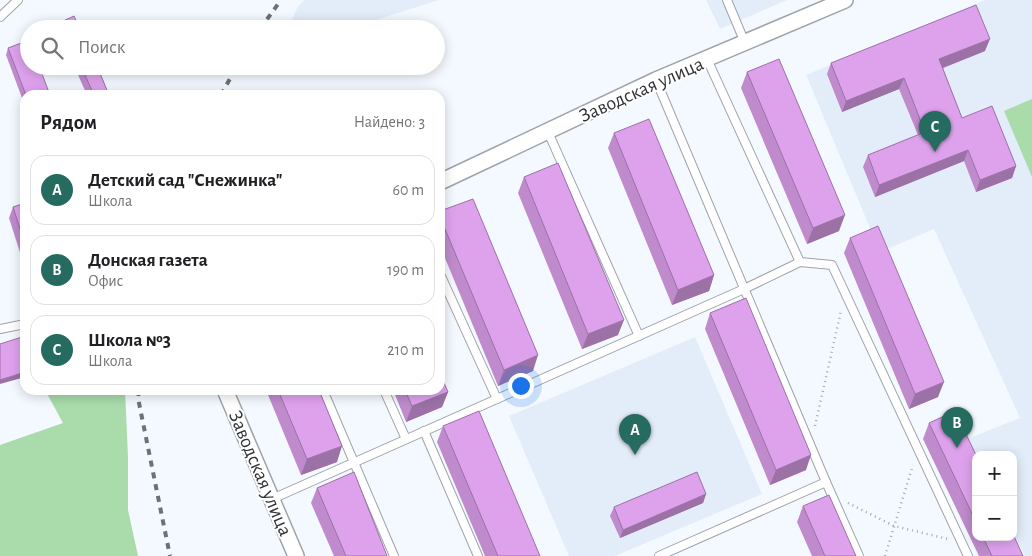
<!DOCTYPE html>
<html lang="ru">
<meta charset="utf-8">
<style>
:root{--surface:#fff;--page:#f2f2f2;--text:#202124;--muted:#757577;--line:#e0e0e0;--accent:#256b5f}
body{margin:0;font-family:"Alegreya Sans",sans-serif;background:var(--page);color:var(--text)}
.controls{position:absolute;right:15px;bottom:15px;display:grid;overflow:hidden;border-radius:10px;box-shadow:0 2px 12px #0003}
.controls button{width:45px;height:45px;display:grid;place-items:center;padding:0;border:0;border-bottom:1px solid var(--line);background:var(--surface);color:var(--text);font:25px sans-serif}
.you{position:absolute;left:520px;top:385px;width:18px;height:18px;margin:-12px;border:4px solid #fff;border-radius:50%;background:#1a73e8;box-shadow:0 0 0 8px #1a73e833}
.badge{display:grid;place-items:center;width:32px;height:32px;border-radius:50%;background:var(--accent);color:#fff;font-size:16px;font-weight:700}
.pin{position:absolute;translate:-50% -41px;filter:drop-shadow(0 1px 2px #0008)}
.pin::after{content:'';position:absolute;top:26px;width:18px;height:15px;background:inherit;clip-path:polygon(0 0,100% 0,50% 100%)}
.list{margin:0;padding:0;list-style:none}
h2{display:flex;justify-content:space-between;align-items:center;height:65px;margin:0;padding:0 20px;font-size:21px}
h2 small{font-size:16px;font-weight:400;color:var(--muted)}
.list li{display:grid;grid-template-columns:32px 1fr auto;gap:15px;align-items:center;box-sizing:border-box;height:70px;margin:0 10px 10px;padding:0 10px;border:1px solid var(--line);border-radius:15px}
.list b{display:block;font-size:19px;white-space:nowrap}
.list p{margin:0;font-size:16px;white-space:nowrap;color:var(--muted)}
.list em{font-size:16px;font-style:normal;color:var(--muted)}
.icon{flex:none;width:28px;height:28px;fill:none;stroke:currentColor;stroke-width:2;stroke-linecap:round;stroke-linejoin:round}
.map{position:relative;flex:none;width:1032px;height:556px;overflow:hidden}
.search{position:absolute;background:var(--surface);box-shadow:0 2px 12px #0003;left:20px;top:20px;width:425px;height:55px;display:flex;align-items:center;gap:12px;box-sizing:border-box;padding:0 18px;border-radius:28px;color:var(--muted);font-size:19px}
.panel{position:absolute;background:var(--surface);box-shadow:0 2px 12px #0003;left:20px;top:90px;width:425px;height:305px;border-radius:15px}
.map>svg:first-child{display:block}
.built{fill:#e3edf9}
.green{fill:#a9dbab}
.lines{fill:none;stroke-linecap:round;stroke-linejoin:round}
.lane-casing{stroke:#9ea3a9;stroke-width:10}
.street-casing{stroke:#9ea3a9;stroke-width:18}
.path{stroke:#a4a7ac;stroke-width:2.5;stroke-dasharray:1 4;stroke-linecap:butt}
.lane{stroke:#fff;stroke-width:8}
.street{stroke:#fff;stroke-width:15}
.rail{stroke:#6d7074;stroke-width:4;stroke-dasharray:6 6;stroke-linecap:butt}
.wall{fill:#bf8bcc}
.shaded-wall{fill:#9b71a6}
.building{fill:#dea2ed;stroke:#9b71a6}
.labels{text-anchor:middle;stroke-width:4;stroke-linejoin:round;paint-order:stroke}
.street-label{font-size:20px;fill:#303235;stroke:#fff}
</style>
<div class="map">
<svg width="1032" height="556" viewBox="0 0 1032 556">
<rect width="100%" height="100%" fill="#f4f9ff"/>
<g class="built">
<polygon points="304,0 439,0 357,26 290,25 297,8"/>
<polygon points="706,0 787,0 720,29"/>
<polygon points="985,0 1032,0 1032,556 1025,556 1013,533 1013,455 976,455 976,456 967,439 1020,418 934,229 880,252 806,75"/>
<polygon points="695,337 762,494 615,556 569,556 509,416"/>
</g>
<g class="green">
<polygon points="1032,99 1032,177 1004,111"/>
<polygon points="45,390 125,390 128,457 128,510 138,556 0,556 0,445 63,423"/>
</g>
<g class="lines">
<defs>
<g id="lane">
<polyline points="727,0 745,43"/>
<polyline points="0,17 18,0"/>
<polyline points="656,80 826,482 859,556"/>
<polyline points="548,132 639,336"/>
<polyline points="800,262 832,265 968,556"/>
<polyline points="440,274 497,399"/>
<polyline points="0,329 25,324"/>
<polyline points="323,390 394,556"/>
<polyline points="384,390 406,439"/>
<polyline points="424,431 478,556"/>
<polyline points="272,499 744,289 800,262 707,59"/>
<polyline points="659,556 826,482"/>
</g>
<g id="street">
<polyline points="440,182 656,80 845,0"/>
<polyline points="225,390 296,556"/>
</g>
</defs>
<use href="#lane" class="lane-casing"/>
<use href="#street" class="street-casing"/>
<g class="path">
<polyline points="815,426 841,311"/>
<polyline points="848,503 894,526 948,539"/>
<polyline points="885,556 913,465"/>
</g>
<use href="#lane" class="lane"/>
<use href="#street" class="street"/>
<g class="rail">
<polyline points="260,29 281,0"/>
<polyline points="221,95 237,66"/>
<polyline points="139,390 138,398 170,556"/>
</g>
</g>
<g class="wall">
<polygon points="61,22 80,29 59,29"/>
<polygon points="8,48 50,95 25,95 25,106 6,55"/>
<polygon points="985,51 943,68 962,118 1016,166 1012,178 976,192 964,161 875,197 863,167 868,155 918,135 899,89 842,112 827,74 831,63"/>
<polygon points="74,66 97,66 109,95 87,95"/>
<polygon points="747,72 839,231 807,244 741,88"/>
<polygon points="614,133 714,275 709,291 672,305 608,148"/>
<polygon points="524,177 618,335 582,349 518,193"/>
<polygon points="25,203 25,268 9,218 13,207"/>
<polygon points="440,211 533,371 498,386 440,246"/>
<polygon points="850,238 938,397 909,409 844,253"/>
<polygon points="710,313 806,470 770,485 705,329"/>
<polygon points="266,390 319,390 337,462 301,475"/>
<polygon points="393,390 440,390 448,392 442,407 406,422"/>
<polygon points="929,423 976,455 976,537 1013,537 1023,556 979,556 923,439"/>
<polygon points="443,426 540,556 485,556 437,442"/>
<polygon points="317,488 387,556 334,556 311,503"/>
<polygon points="706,494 703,503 620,538 610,516 614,507"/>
<polygon points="803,506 856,556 812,556 797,522"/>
</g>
<g class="shaded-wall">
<polygon points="990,39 985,51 935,71 939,59"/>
<polygon points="904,78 899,89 842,112 846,101"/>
<polygon points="968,150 964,161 875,197 879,185"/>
<polygon points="1016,166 1012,178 976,192 980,180"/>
<polygon points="845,215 839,231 807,244 813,228"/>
<polygon points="714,275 709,291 672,305 678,290"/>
<polygon points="624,320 618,335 582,349 588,334"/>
<polygon points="538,355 533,371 498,386 504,370"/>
<polygon points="25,372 25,377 0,384 0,380"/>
<polygon points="944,382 938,397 909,409 915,394"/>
<polygon points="448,392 442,407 406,422 412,406"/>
<polygon points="342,446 337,462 301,475 307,459"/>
<polygon points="811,455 806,470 770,485 776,470"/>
<polygon points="706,494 703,503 620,538 623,530"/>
</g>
<g class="building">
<polygon points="976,5 990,39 939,59 962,118 992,106 1016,166 980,180 968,150 879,185 868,155 925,132 904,78 846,101 831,63"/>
<polygon points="74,16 80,29 64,29 61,22"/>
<polygon points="29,40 29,66 39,66 50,95 26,95 8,48"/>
<polygon points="779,59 845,215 813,228 747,72"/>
<polygon points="81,66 97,66 109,95 94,95"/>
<polygon points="649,119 714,275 678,290 614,133"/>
<polygon points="558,163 624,320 588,334 524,177"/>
<polygon points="473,199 538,355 504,370 440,217 440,211"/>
<polygon points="25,203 25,244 13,207"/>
<polygon points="878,226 944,382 915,394 850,238"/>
<polygon points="746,298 811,455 776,470 710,313"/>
<polygon points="25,336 25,372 0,380 0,344"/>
<polygon points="440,374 448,392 412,406 405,390 440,390"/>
<polygon points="278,390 319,390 342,446 307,459"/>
<polygon points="479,411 540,556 498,556 443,426"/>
<polygon points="955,411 976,455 976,522 929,423"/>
<polygon points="354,472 387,556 346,556 317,488"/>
<polygon points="697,472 706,494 623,530 614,507"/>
<polygon points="829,495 856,556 825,556 803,506"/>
<polygon points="1013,534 1023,556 992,556 983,537 1013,537"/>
</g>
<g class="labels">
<g class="street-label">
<text transform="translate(641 89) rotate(-24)" y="7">Заводская улица</text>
<text transform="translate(261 473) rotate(67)" y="7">Заводская улица</text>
</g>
</g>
</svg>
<div class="controls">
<button>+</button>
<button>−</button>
</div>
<div class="you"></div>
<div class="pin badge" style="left:635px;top:455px">A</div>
<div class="pin badge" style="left:957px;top:448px">B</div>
<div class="pin badge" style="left:935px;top:152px">C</div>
<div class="search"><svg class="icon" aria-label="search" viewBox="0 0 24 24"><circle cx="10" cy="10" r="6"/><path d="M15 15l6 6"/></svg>Поиск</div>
<section class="panel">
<h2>Рядом<small>Найдено: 3</small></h2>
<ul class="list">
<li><span class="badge">A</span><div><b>Детский сад &quot;Снежинка&quot;</b><p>Школа</p></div><em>60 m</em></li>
<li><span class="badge">B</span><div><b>Донская газета</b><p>Офис</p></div><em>190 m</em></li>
<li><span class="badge">C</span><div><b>Школа №3</b><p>Школа</p></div><em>210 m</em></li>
</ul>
</section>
</div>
